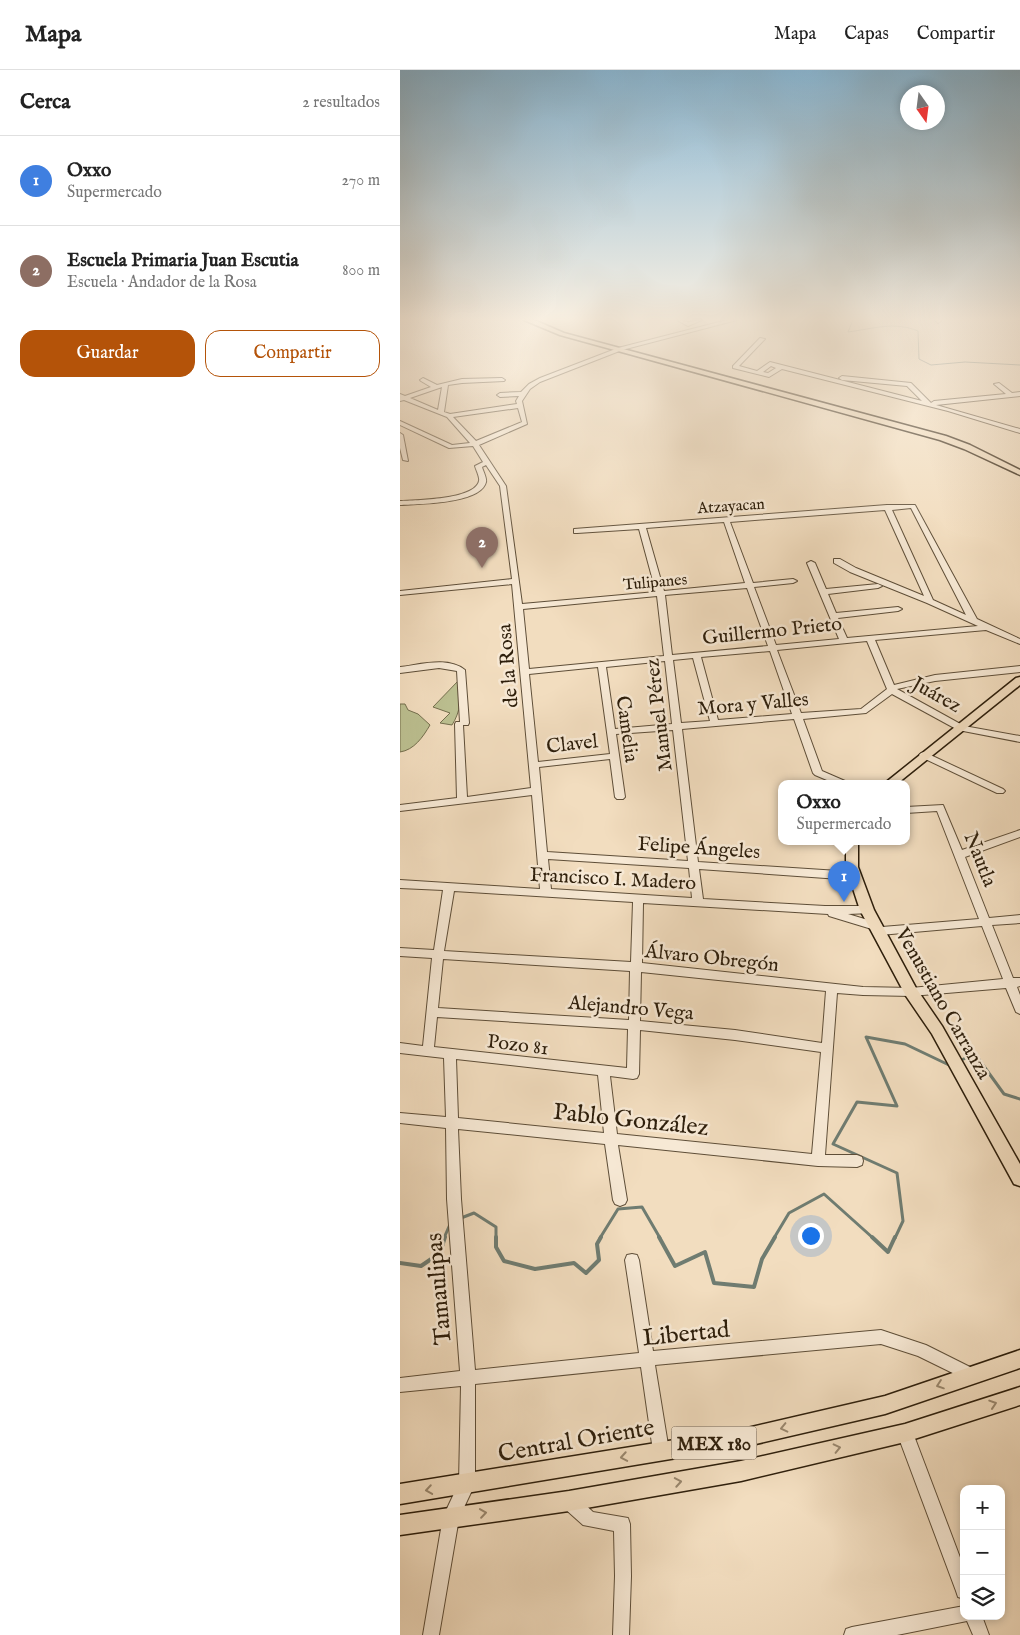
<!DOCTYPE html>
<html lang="es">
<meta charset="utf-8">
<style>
:root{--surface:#fff;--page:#f2f2f2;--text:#222;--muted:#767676;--line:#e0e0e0;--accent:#b45309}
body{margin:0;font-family:"IM FELL English",serif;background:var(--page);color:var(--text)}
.controls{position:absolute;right:15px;bottom:15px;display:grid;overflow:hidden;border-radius:10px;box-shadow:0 2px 8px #0003}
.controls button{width:45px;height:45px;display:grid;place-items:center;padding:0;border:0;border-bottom:1px solid var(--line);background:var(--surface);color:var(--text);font:25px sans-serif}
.compass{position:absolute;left:500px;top:15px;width:45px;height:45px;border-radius:50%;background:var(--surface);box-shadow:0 2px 8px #0003;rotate:166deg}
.you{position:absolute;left:410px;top:1165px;width:18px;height:18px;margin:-12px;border:4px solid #fff;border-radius:50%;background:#1a73e8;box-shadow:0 0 0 8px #1a73e833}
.badge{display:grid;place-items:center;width:32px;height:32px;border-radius:50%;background:var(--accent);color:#fff;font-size:16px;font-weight:700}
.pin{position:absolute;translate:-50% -41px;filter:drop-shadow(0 1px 2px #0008)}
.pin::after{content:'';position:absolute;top:26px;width:18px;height:15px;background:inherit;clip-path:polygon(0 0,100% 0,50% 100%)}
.popup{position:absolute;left:378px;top:710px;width:132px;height:65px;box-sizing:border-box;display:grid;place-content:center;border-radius:10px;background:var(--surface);filter:drop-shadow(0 1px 4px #0005);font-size:16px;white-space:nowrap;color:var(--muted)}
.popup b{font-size:19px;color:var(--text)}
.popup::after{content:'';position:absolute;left:50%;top:100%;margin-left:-10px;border:10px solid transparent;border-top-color:var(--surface)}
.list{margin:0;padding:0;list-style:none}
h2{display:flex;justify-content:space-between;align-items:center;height:65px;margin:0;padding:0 20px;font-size:21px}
h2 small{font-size:16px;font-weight:400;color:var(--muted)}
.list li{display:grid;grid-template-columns:32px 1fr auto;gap:15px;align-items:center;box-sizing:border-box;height:90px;padding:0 20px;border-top:1px solid var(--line)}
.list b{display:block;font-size:19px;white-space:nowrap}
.list p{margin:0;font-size:16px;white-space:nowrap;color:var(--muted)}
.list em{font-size:16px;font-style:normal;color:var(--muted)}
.actions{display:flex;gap:10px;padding:15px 20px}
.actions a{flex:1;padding:11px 0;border:1px solid var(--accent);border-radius:15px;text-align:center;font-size:18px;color:var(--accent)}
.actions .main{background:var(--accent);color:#fff}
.icon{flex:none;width:28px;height:28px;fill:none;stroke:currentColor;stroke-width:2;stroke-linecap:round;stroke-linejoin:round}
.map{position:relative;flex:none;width:620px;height:1565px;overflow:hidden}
header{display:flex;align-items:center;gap:30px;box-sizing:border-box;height:70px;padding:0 25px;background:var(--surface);border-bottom:1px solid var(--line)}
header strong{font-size:24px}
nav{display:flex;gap:28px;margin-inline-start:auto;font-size:18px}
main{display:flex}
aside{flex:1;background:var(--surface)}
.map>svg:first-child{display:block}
.green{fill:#bcc091;stroke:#746f4e}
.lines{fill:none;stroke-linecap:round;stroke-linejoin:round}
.stream-far2{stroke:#6f7c71;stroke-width:1}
.stream-far1{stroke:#6f7c71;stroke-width:3}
.stream{stroke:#6f7c71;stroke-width:4}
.minor-casing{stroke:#5e4e38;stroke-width:2}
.major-casing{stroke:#2d1e0b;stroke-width:3}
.minor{fill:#f7e9d5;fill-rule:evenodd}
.major{fill:#f2ddbf;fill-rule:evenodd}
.oneway{stroke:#99876e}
.labels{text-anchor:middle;stroke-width:5;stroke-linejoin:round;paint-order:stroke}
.far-street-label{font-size:16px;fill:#2d1e0b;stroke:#f7e9d5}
.shield{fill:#f7e9d5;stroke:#6a5b48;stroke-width:1}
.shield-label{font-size:19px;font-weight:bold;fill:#2d1e0b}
.street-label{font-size:20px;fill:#2d1e0b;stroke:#f7e9d5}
.near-street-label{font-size:24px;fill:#2d1e0b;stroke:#f7e9d5}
</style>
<header>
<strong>Mapa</strong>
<nav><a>Mapa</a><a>Capas</a><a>Compartir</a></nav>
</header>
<main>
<aside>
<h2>Cerca<small>2 resultados</small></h2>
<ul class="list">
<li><span class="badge" style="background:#3f7fe0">1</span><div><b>Oxxo</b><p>Supermercado</p></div><em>270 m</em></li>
<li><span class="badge" style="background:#8d6e63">2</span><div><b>Escuela Primaria Juan Escutia</b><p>Escuela · Andador de la Rosa</p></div><em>800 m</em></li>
</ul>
<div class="actions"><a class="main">Guardar</a><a>Compartir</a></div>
</aside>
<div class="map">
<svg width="620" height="1565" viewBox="0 0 620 1565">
<rect width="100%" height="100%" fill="#f2ddbf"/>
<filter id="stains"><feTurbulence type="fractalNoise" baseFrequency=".004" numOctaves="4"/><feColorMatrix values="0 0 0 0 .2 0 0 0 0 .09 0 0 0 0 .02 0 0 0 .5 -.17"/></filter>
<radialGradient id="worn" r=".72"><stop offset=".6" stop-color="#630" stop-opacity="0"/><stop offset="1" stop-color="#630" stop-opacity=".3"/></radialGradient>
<g class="green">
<path d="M58,611C63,625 60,643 52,655L40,653L50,643L33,637Z"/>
<path d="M0,634H5L8,640L18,644L30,655C23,667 14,680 0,682Z"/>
</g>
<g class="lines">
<path class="stream-far2" d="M453,250L448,262C472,259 494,251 518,261L519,289L531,295L565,292L620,295"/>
<g class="stream-far1">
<polyline points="559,991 575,984 604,1024 620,1029"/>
<polyline points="61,1148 74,1143 96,1157 96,1168"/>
<polyline points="44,1168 51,1152"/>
<polyline points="200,1168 218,1139 242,1137 260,1168"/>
<polyline points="374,1168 389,1143 424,1124 473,1168"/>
<polyline points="495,1168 503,1151 497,1103 433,1074 457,1032 497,1036 466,967 505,974 549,995 552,994"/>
</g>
<g class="stream">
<polyline points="96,1167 96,1177 104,1191 135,1199 174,1193 186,1203 199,1190 197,1174 201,1167"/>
<polyline points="259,1167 275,1196 305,1182 314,1213 354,1217 362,1189 375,1167"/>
<polyline points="472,1167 488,1182 495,1167"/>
<polyline points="0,1193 21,1196 40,1183 45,1167"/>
</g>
<defs>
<g id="minor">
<polygon points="277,250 288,252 302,250 288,256"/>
<path d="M327,250H337L222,280L140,312L130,319L122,331L127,354L79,375L106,416L122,534L256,522L239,459L177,463H174V459L487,435H515L577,549L620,569V574L586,560L475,570L494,615L535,605L620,596V602L535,611L497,619L564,656L620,666V672L558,660L492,624L466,643L403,649L422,701L445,711L447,713H434L415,705L413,703L394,649L282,659L298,792L454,802L459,806L454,810L299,799L303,829L425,836H467L471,837L472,840L471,843L448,844L481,854L482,857L579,849L537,741L506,743V737L543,735L562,780L620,760V767L565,787L589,848L620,845V853L592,855L613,908H620V916L617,917L620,925V944L616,942L606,918L511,926L463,925L437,923L425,1085H457L462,1087L463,1091L462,1095L457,1097L418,1096L218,1075L227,1130L225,1134L220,1136L215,1134L213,1130L205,1074L58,1059L61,1129L75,1300L239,1283L225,1190L227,1185L232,1184L237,1185L239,1190L253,1281L481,1260L526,1275L576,1300L578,1305L576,1310L571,1312L518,1286L481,1274L255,1295L269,1381L266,1386L261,1389L256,1386L253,1381L241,1297L75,1314V1414L59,1448L39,1565H23L43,1447L59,1413L61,1316L0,1322V1308L60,1301L47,1129L46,1058L0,1053V1043L46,1047L44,988L0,983V973L23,976L32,888L0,886V878L34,880L43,820L0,818V810L140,819L132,725L0,741V735L57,728L55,654L56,652H60L57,601L39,598L0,603V597C19,595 48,586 65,600L69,653L68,655H63L67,727L131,718L112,514L0,525V521L112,509L100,416L86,395L82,397C83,401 87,408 86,412C81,434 17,434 0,435V431C15,430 75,430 79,411C80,407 76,400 75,396L83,392L73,376L49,378L0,355V351L52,375L70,373L47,347L4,330L0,331V324L5,326L31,317L21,311L20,310L23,308L37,315L62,309L102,308L105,310L104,311L62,313L48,315L44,342L50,344L117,334L116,331L119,326L100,327L97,325L100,323L121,322L129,314L140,308L218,278ZM42,317L38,340L10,328ZM118,338L122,352L76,371L53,347ZM511,438L566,545L533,530L492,440ZM485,440L524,526L456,498L440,489H434V493L450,502L527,533L578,556L447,568L438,548L498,541L502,539L498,537L436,543L428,524L478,518L482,516L478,514L426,519L415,493L411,491L407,493L439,569L376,575L354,517L393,513L397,511L393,509L353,513L330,452ZM324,452L345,513L264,521L246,458ZM347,518L368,576L272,585L265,525ZM257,526L264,586L129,599L123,539ZM467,571L487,619L461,639L401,643L377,580ZM370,581L392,644L318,650L301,587ZM293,588L310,651L281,653L273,590ZM265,591L272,654L215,659L206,597ZM198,597L210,684L138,692L129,604ZM273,660L288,791L147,782L139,697L210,689L215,727L217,729H223L225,727L216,664ZM148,789L289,798L292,828L151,819ZM54,821L233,832L231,892L44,881ZM243,833L428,844L429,846L475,860L476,864L480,865L582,856L603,909L511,918L463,917L242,893ZM43,889L230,901L229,950L38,938ZM241,902L426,921L422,973L335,960L240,951ZM37,947L228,959L227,998L34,977ZM240,960L335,970L421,982L412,1084L217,1064L210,1006L233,1009L237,1008L239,1004ZM56,989L198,1005L204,1063L58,1048Z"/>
<polygon points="535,250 541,250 541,251 538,253"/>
<path d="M360,268L365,269L339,296L357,301L370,292L522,331L507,316L442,310L439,308L442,306L511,313L531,333L534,331L606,324L594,314L599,313L612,323L620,322V326L536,335L620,359V363L548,341L382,299L369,307L333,298V296ZM371,296L376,298L368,303L363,302Z"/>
<polygon points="0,363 3,365 8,391 3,390 0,378"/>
<polygon points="524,682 603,719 605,721 603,723 597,723 521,687 519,685 521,683"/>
<polygon points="505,1355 510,1358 513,1363 564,1498 564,1529 558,1527 556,1521 497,1363 500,1358"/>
<polygon points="170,1424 176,1426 193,1442 228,1448 230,1454 231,1506 229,1565 213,1565 215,1506 214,1461 183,1455 164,1438 162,1432 164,1426"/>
<polygon points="564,1536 564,1546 582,1546 589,1565 573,1565 567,1551 497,1565 444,1565 446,1559 452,1557"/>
</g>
<g id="major">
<polygon points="124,250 134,250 164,263 546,366 570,375 620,400 620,405 564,379 540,370 160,265"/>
<polygon points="620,607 620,615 498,713 485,713 616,608"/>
<polygon points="446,771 458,771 458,797 474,840 516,918 542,956 620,1094 620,1116 614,1114 532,964 506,926 460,840 446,797"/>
<polygon points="620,1280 620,1298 485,1344 343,1377 0,1434 0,1414 343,1359 485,1326"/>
<polygon points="620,1317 620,1335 505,1372 341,1411 169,1441 0,1465 0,1445 169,1421 341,1391 505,1354"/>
</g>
</defs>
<use href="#minor" class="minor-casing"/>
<use href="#major" class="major-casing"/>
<use href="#minor" class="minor"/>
<use href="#major" class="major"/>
</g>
<defs><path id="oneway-chevron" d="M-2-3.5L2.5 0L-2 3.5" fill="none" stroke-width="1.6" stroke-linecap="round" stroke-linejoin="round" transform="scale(1.25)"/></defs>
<g class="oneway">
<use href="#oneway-chevron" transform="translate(540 1315) rotate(161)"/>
<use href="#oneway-chevron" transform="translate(593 1334) rotate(-18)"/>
<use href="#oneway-chevron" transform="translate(384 1358) rotate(167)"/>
<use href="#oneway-chevron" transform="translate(437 1378) rotate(-13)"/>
<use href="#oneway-chevron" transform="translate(224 1387) rotate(170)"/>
<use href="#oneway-chevron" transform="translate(278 1412) rotate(-10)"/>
<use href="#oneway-chevron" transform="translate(29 1420) rotate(171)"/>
<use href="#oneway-chevron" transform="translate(83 1443) rotate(-8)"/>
</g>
<linearGradient id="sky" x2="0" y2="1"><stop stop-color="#89b7d4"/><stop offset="0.53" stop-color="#f9f0e2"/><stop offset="1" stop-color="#f9f0e2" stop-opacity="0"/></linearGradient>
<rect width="620" height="470" fill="url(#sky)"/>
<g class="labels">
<g class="far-street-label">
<text transform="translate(331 435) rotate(-4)" y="6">Atzayacan</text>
<text transform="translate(255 511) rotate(-5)" y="6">Tulipanes</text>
</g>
<rect class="shield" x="271.5" y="1356.5" width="85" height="33" rx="4"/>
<g class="shield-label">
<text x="314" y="1380">MEX 180</text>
</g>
<g class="street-label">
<text transform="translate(372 560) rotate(-6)" y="7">Guillermo Prieto</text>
<text transform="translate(107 596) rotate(-95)" y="7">de la Rosa</text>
<text transform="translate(537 624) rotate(29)" y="7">Juárez</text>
<text transform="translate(353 633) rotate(-5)" y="7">Mora y Valles</text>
<text transform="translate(258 645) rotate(-97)" y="7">Manuel Pérez</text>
<text transform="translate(228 659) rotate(82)" y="7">Camelia</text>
<text transform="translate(172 673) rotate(-6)" y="7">Clavel</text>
<text transform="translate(299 777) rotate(4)" y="7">Felipe Ángeles</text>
<text transform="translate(581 789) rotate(68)" y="7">Nautla</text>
<text transform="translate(213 808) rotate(3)" y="7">Francisco I. Madero</text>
<text transform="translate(312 887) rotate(6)" y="7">Álvaro Obregón</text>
<text transform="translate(544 933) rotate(60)" y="7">Venustiano Carranza</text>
<text transform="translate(231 937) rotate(5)" y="7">Alejandro Vega</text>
<text transform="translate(118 974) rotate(7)" y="7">Pozo 81</text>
</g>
<g class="near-street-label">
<text transform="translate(231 1049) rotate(6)" y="8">Pablo González</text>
<text transform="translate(38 1219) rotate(-95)" y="8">Tamaulipas</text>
<text transform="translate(286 1263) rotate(-6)" y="8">Libertad</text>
<text transform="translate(176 1370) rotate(-10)" y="8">Central Oriente</text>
</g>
</g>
<rect width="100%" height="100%" filter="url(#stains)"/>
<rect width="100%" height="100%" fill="url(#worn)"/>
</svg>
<div class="controls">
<button>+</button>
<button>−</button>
<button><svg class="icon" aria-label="layers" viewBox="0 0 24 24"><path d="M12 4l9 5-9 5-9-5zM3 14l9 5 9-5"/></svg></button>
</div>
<svg class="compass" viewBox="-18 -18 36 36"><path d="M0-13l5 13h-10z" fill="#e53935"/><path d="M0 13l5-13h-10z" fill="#767676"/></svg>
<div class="you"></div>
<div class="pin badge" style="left:444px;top:832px;background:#3f7fe0">1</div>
<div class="popup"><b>Oxxo</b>Supermercado</div>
<div class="pin badge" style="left:82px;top:498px;background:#8d6e63">2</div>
</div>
</main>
